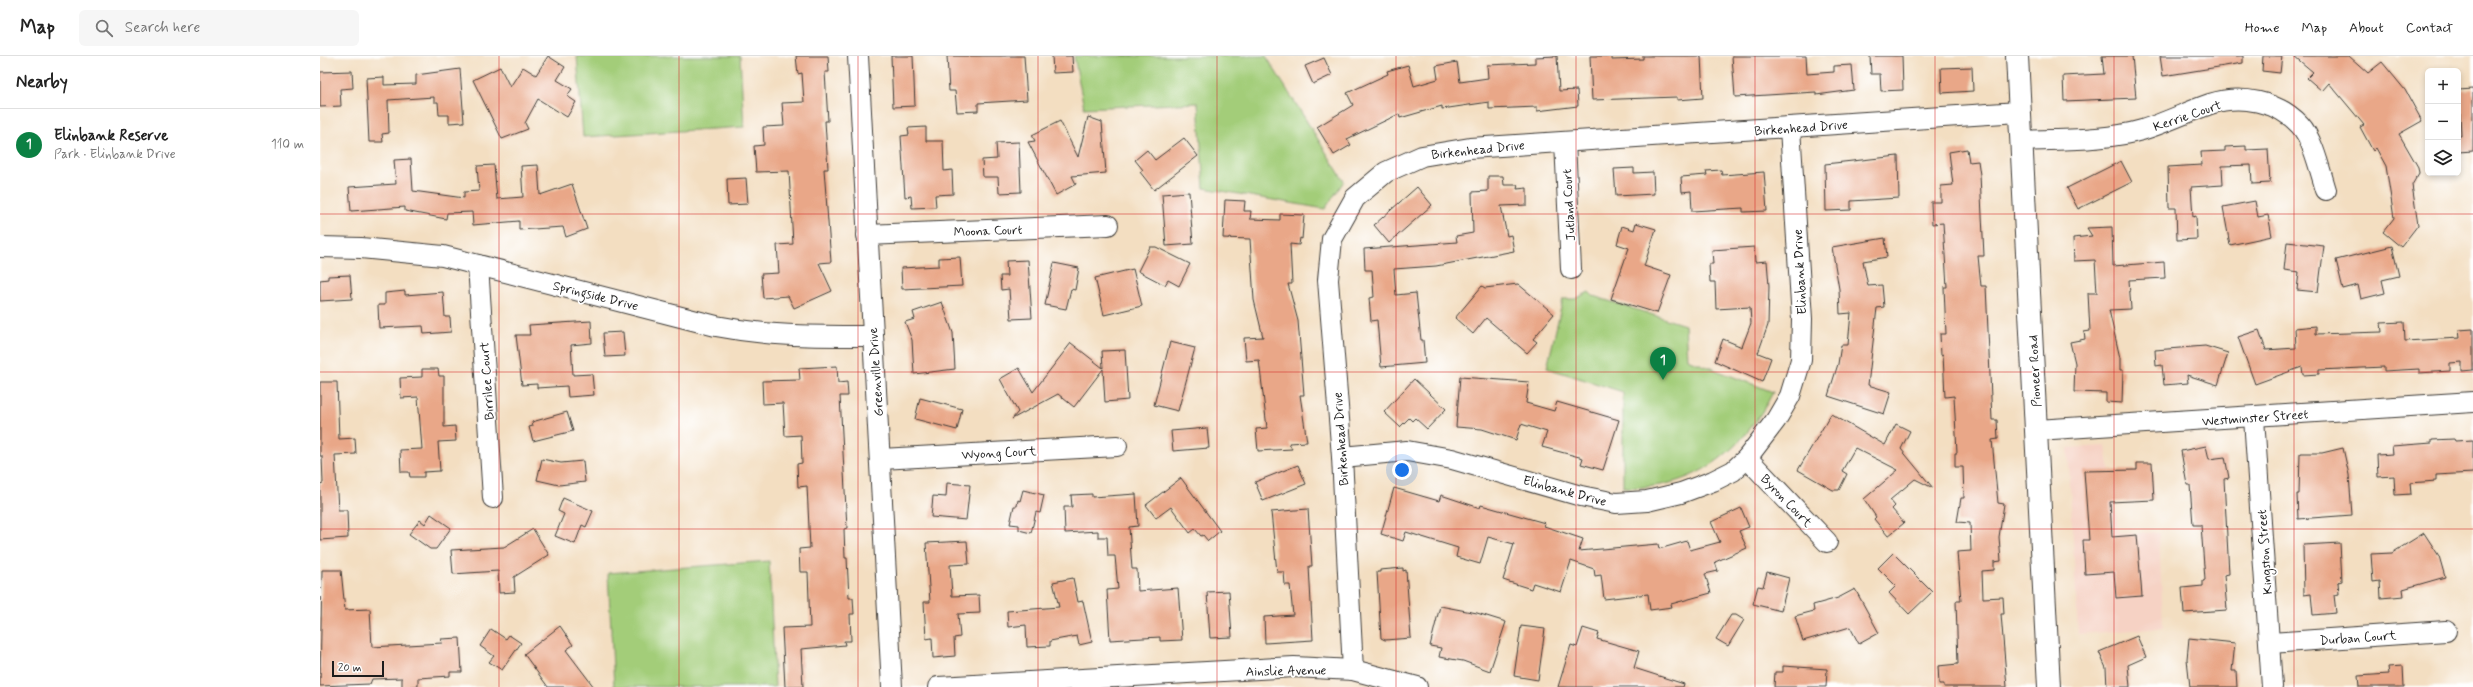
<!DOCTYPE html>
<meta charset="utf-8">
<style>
:root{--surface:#fff;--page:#f6f6f6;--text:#222;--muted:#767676;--line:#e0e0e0;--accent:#0b8043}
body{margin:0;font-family:Mynerve,sans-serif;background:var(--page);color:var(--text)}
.controls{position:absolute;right:12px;top:12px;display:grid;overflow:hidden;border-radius:6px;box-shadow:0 2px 6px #0003}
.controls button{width:36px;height:36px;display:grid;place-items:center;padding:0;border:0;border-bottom:1px solid var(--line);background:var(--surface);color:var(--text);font:20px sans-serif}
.scale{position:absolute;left:12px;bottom:10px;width:52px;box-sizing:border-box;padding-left:4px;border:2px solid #1c1c1c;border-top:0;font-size:11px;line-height:14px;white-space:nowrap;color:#1c1c1c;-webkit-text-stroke:3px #fff;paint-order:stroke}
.you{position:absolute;left:1082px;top:414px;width:14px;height:14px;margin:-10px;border:3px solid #fff;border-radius:50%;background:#1a73e8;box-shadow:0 0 0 6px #1a73e833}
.badge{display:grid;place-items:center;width:26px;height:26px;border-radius:50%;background:var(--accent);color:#fff;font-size:13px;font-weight:700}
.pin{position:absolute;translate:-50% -33px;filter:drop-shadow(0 1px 2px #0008)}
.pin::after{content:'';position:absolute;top:21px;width:14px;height:12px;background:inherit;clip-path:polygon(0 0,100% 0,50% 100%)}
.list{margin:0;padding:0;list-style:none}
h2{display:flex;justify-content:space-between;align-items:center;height:52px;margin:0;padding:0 16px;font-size:17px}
h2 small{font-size:13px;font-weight:400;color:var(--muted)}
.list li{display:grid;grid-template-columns:26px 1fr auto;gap:12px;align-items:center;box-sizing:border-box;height:72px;padding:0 16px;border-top:1px solid var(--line)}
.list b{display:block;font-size:15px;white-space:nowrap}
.list p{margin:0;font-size:13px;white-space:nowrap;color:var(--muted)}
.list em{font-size:13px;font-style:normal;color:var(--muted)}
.icon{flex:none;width:22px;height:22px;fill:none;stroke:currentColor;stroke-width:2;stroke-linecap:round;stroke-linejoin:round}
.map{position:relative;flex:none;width:2153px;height:631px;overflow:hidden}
header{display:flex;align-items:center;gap:24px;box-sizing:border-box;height:56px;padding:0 20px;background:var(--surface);border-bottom:1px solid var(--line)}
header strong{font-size:19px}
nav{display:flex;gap:22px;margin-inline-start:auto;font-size:14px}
.search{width:280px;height:36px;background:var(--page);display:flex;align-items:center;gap:10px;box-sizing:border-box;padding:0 14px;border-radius:6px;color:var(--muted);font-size:15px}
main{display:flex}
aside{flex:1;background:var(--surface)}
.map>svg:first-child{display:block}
.built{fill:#f6d2c4}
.green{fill:#a3cd79;stroke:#60744a}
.building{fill:#e9a788}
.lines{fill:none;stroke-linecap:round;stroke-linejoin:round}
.minor-casing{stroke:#3c3935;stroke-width:22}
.secondary-casing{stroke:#3c3935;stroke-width:24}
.minor{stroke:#fff;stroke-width:20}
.secondary{stroke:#fff;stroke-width:22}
.grid{fill:none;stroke:#d62828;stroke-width:1;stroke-opacity:0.55}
.labels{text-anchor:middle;stroke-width:3.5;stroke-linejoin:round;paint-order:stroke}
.street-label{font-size:13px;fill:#1c1c1c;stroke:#fff}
</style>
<header>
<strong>Map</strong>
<div class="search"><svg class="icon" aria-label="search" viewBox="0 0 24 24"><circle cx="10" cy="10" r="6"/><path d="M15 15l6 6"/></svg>Search here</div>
<nav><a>Home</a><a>Map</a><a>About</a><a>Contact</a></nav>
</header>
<main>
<aside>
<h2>Nearby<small></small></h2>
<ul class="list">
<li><span class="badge">1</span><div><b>Elinbank Reserve</b><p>Park · Elinbank Drive</p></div><em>110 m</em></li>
</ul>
</aside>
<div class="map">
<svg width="2153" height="631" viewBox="0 0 2153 631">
<rect width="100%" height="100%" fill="#fff"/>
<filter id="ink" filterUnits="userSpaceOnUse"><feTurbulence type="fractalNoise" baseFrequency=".025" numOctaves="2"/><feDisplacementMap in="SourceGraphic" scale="8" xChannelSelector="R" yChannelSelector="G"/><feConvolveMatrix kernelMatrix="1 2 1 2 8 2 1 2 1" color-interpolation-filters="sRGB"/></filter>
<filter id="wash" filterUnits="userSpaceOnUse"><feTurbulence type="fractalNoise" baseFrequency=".012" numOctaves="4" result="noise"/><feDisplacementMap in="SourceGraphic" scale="16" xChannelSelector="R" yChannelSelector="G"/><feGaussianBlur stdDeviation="0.9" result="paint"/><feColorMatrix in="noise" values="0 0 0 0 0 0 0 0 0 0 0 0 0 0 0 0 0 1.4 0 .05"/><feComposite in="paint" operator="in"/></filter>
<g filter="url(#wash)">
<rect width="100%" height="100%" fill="#f3dec1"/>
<polygon class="built" points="1786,390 1799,478 1839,476 1843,572 1758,578 1748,392"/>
<g class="green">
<polygon points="257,0 420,0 424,71 263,81"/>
<polygon points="754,0 946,0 1024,125 1005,153 884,132 878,47 764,52"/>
<path d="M1269,236L1273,240L1365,269L1367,303L1453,336C1424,395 1372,436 1303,431V336L1227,312L1243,243H1255Z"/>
<polygon points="449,505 455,631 294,631 288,517"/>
</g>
<g id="blocks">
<g class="building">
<polygon points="228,0 245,11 237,24 252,33 247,40 256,46 247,61 218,43 205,67 208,73 182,83 153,24 180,11 190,31 203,11 216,19"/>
<polygon points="476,0 508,0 509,16 505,16 508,65 505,65 508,113 504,113 511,206 499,207 512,235 474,252 468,240 443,242 441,218 459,217 457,189 473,188 469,115 436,116 434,90 444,89 443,71 464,70 462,47 484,46 482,17 478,18"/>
<polygon points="571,0 593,0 595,50 573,51"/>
<polygon points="627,0 704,0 707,44 658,47 658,55 637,56 635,35 629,35"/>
<polygon points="732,0 752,0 753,16 733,17"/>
<polygon points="1237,0 1239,35 1257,34 1258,50 1217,55 1217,51 1169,53 1169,46 1122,53 1122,50 1080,62 1079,58 1027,83 1031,89 1014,99 997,71 1033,49 1027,37 1068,18 1067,15 1088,9 1094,30 1118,23 1116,10 1137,6 1140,26 1168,22 1167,9 1215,7 1215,1"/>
<polygon points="1270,0 1292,0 1292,4 1323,3 1323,0 1381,0 1383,42 1357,44 1357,41 1272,44"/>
<polygon points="1412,0 1486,0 1487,18 1514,16 1514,10 1532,9 1534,34 1496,39 1496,36 1415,41"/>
<polygon points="1550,0 1582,0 1583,34 1561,35 1560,18 1551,18"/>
<polygon points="1782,0 1812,0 1816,42 1744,45 1743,20 1784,18"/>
<polygon points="1840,0 1923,0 1923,7 1843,20"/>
<polygon points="1943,0 1962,0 1960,17 1942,15"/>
<polygon points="1974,0 2029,0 2048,17 2062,6 2085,34 2102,65 2079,78 2098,111 2099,117 2092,129 2098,169 2081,191 2063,176 2074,162 2066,110 2056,92 2053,95 2040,71 2044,69 2009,27 2002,35 1987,22 1993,16"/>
<polygon points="1004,2 1012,19 993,28 985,10"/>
<polygon points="1652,11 1653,35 1622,37 1621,12"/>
<polygon points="140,13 144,66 129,67 129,59 119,59 118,46 114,46 114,41 68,44 69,77 62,78 63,86 49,86 46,22 64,21 64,29 96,28 96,19"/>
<polygon points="32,15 33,32 20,33 21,50 0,51 0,16"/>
<polygon points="2153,33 2153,95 2138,96 2138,80 2141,80 2139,34"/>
<polygon points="768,61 782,66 786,117 752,120 756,128 736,139 708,86 715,85 712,79 740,65 758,101"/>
<polygon points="606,71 606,85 623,85 624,115 632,114 633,138 615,139 616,151 592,152 591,140 585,141 581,80 589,79 588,72"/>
<polygon points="864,82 878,100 834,134 820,116 823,114 815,104 827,94 835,104"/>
<polygon points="699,86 701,136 679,137 678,121 663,121 662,104 677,103 676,87"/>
<polygon points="1926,90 1926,94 1948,93 1950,127 1932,128 1931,109 1902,110 1903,129 1871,131 1873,161 1876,160 1877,183 1857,184 1856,152 1849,152 1848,111 1882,109 1881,96 1905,95 1905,91"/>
<polygon points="1647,93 1649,106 1658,105 1660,119 1664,200 1658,200 1661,230 1666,230 1672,364 1677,364 1678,383 1672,384 1678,447 1684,448 1679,481 1681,505 1674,506 1674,514 1662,515 1663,542 1683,541 1684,558 1681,558 1687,631 1624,631 1624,628 1619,628 1618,610 1638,608 1636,545 1641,545 1637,496 1651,495 1650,467 1637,466 1641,442 1644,442 1643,411 1635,411 1635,397 1637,397 1634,340 1625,341 1623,298 1621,299 1620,278 1626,278 1624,231 1627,231 1623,167 1612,168 1611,146 1621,146 1621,130 1633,129 1629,96"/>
<polygon points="1578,100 1579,142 1531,145 1531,154 1506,155 1505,108"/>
<polygon points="91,103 93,135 144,142 144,136 159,135 157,110 174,109 177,143 203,141 201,110 218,109 220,139 252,128 267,173 246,181 243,171 199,174 199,165 153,169 152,156 127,157 126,163 85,155 85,151 31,155 29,131 76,128 74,104"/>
<polygon points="1801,105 1812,126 1758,153 1747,132"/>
<polygon points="1314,112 1314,117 1333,116 1334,138 1296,140 1294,113"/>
<polygon points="1401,114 1402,119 1444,116 1447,155 1423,156 1423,152 1372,155 1371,135 1362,136 1361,121 1387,119 1386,115"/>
<polygon points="1168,120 1183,120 1184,129 1198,129 1197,133 1207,132 1207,149 1181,150 1187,180 1191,179 1194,195 1116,210 1074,213 1076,239 1096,237 1101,284 1103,284 1105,307 1061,311 1057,264 1051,265 1049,242 1054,241 1052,214 1045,214 1044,193 1137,186 1136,180 1153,177 1152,136 1168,135"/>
<polygon points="426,122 428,148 408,149 407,123"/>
<polygon points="1097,131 1112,149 1069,187 1054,169"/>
<polygon points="869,136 873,188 846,190 842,138"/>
<polygon points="905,144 925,145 924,155 931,155 930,163 960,164 960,158 984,159 982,183 980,182 979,189 970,188 972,228 968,228 978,265 984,339 980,339 987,386 969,387 972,393 938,395 936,373 947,372 939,304 926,305 924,282 943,281 934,244 930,183 903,182"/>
<polygon points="1935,145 1938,161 1948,159 1952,180 1910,189 1903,151"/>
<polygon points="1316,167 1336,173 1324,210 1351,219 1337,257 1291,243 1309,192 1297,188 1302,170 1314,174"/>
<polygon points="1792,171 1793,210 1844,206 1845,222 1809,224 1811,253 1789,254 1800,302 1800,314 1803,314 1802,347 1786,346 1786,337 1754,336 1755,307 1750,286 1765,283 1764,276 1770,275 1768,237 1777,237 1775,204 1754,205 1753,182 1772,180 1767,172"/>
<polygon points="1565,182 1567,201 1543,205 1548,230 1562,229 1564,251 1557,252 1548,329 1571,336 1564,358 1508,340 1518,308 1521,289 1528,289 1531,257 1520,258 1519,233 1512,191"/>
<polygon points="1967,186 2004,190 1998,236 1977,234 1979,216 1964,214"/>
<polygon points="2072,190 2079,220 2062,224 2065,237 2041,243 2038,229 2023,233 2016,204"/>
<polygon points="830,191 836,191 870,208 859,230 848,224 845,229 818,215"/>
<polygon points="1434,191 1435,206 1447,205 1449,230 1448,269 1438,297 1451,302 1442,326 1395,305 1403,283 1422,291 1431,267 1430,251 1396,253 1395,226 1390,226 1389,208 1393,208 1392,194"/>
<polygon points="640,201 642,230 582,233 581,212 619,210 619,202"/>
<polygon points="708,204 712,262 691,263 689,233 681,234 680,220 687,220 686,205"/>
<polygon points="734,207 759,212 755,234 751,233 746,253 725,249"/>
<polygon points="813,213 822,250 784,259 775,222"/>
<polygon points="30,219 32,243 0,245 0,224 8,223 8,220"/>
<polygon points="1198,228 1234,258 1213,283 1217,286 1207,297 1166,262 1153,278 1135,262 1162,230 1165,232"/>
<polygon points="85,235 85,239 123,236 125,261 130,261 131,276 104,278 103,270 59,272 58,249 65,249 65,237"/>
<polygon points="622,246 633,277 635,313 594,318 592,284 585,266 595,263 593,256"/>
<polygon points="271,265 272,287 251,289 253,319 272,318 274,339 248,341 247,330 217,332 217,328 202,329 196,279 210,279 209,269"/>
<polygon points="2084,266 2085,285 2140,282 2139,274 2153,273 2153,314 2142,315 2142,306 2130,307 2130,315 2099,317 2099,313 2064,315 2064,311 1999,314 1999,318 1983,319 1982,311 1935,328 1918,281 1939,274 1946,294 1976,292 1975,272 1996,270 1996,278 2062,276 2061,267"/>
<polygon points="303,276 305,300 285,301 283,277"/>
<polygon points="850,286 875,292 858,355 834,349"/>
<polygon points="751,287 783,312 782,295 805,294 808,344 785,346 783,313 754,351 738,338 692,363 698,356 680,323 699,312 713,336"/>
<polygon points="1885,290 1908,297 1898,329 1867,319 1868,327 1844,329 1842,309 1836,310 1835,294"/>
<polygon points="517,310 518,327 527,326 528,340 520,340 527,472 524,473 525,502 527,502 529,542 533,542 534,558 530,558 531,585 524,585 525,589 481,593 483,631 465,631 462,572 490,571 488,516 480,516 479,493 490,492 487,430 478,431 477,408 482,407 481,379 465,380 463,347 443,348 442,325 480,324 479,312"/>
<polygon points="102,313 118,313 119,320 124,320 124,371 135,370 136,385 118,386 120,415 104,416 104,421 90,421 89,416 81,416 80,394 102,393 98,341 81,342 80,322 102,321"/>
<polygon points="1140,321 1209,326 1206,347 1234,355 1237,346 1299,364 1283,414 1261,408 1263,402 1222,391 1227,376 1201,368 1196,384 1162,373 1136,371"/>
<polygon points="1094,323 1126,353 1107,373 1095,362 1092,365 1089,362 1080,371 1064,356"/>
<polygon points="0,326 17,326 19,383 35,382 36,398 15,399 18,454 27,454 28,482 0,484 0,428 3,427 2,400 0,400"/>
<polygon points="600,342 642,353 637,374 595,363"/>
<polygon points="247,356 253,375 213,385 209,371 213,370 212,366"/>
<polygon points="1511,358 1565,389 1576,368 1590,375 1581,393 1613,432 1595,423 1570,444 1575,450 1572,453 1584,467 1568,480 1554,463 1556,461 1544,443 1578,414 1535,392 1522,415 1527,418 1519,434 1513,434 1478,414"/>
<polygon points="887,372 889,392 853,395 851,375"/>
<polygon points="2134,383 2135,385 2153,384 2153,417 2116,419 2116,425 2090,427 2091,438 2075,439 2074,420 2058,421 2057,399 2073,398 2072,390 2112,387 2112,384"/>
<polygon points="1886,390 1889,403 1905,401 1909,422 1904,423 1909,518 1904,519 1907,554 1864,557 1862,532 1883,530 1883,525 1885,524 1881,469 1873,469 1870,429 1867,429 1861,395"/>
<polygon points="2023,392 2029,419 2032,459 1978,463 1977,438 1979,438 1980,397 2002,397"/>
<polygon points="222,403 241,407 263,405 265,426 239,429 217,424"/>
<polygon points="1817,407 1832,407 1834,444 1790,446 1792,481 1817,479 1822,540 1796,542 1794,516 1765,518 1763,484 1769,484 1764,415 1817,414"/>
<polygon points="978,409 986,428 943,445 935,426"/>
<polygon points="861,422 900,475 888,485 883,479 881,480 875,473 870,477 851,451 836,462 826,449"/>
<polygon points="627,427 650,429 646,464 611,461 613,440 626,441"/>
<polygon points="1074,432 1119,445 1121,439 1160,452 1161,449 1225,467 1224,470 1263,483 1259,495 1338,488 1339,493 1367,485 1370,494 1400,486 1391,466 1421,452 1429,471 1419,475 1427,492 1395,506 1398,515 1385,518 1391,537 1351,548 1352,551 1330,554 1328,538 1284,543 1281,519 1275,520 1274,513 1251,505 1241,536 1213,527 1211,533 1183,524 1194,488 1168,481 1160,508 1136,501 1138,492 1086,476 1083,485 1061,478"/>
<polygon points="703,434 724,439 720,457 716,456 711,477 699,474 699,469 690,468 694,450 697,450 698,444 700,445"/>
<polygon points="772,438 772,441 816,438 818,470 809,471 812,513 817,513 818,535 858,532 862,584 840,585 840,581 790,584 787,534 798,533 795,500 788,500 787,481 778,481 778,475 745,477 744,451 752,451 751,439"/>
<polygon points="243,442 273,455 266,471 262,469 255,488 235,480 244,458 238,455"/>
<polygon points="988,453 992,510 989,510 993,584 945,587 944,561 973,559 970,529 965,529 964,516 957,516 951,456"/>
<polygon points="111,458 131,472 116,493 110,493 89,478 100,464 105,468"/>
<polygon points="213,473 229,499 194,521 195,536 179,537 178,515 133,518 131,494 184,491"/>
<polygon points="2104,477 2119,500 2125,521 2083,533 2084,540 2061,542 2060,525 2053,526 2051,498 2072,497"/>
<polygon points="647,485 649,508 630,509 632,540 659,539 660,557 638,558 640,581 634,582 635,600 613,602 612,582 606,583 604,546 610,546 606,487"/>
<polygon points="2020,487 2022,525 2018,526 2019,538 2014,539 2016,557 1993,559 1991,538 1984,539 1983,489"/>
<polygon points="1573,497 1612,536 1589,558 1569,537 1576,530 1558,512"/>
<polygon points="1083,512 1083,515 1086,514 1091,582 1065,584 1061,582 1057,516 1060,516 1060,514"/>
<polygon points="2,514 21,514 25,554 50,553 52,591 122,587 121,583 140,582 142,616 130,616 130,620 98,622 98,630 82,631 82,622 52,623 50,628 0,630"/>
<polygon points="1447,516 1469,522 1461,555 1433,548 1438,530 1443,531"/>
<polygon points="753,522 758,546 763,545 772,586 759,589 757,580 730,585 730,590 707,591 706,569 688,571 687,555 739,551 733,526"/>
<polygon points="1535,533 1559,577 1539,588 1530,571 1483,585 1475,560 1494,555 1493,549 1518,542"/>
<polygon points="909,535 912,581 890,582 887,536"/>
<polygon points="1120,550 1157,557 1186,566 1170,615 1143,605 1119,601 1121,592 1110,590"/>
<polygon points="1411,559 1416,559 1424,564 1408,590 1396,583"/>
<polygon points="240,570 253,589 246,594 274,631 228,631 204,598"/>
<polygon points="1201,570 1225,573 1218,624 1194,620"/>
<polygon points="1263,572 1279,577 1277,583 1319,595 1314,612 1364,628 1363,631 1238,631 1251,589 1257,591"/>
<polygon points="171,573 186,583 189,579 201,587 182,614 169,606 174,600 160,590"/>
<polygon points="1817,580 1826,601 1808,609 1810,631 1787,631 1786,612 1779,596"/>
<polygon points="1869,582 1915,587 1912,615 1916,615 1917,631 1870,631 1867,603"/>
<polygon points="1463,610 1507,613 1506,631 1454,631 1455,616 1463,616"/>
<polygon points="2083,610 2084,631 2039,631 2038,620 2069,618 2068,611"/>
</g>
</g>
</g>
<g filter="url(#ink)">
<use href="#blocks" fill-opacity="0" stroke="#3c3935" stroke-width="1"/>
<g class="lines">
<defs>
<g id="minor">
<polyline points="538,0 572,631"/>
<path d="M1701,85C1740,83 1784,85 1822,74C1845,67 1867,56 1890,48C1920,38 1958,45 1980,69C1993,83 2000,115 2006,134"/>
<polyline points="1245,86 1251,213"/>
<polyline points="547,179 788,169"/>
<path d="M0,191L41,192L123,200L396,270C452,281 496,280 552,280"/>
<polyline points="158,209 173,442"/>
<polyline points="1934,362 1952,631"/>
<polyline points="1717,374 2153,346"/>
<polyline points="1022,401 1087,395 1132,403 1261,440 1296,447 1327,445 1361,437 1393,425 1413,415 1427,402 1456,364 1470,340 1481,304 1482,263 1470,72"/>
<polyline points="1427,402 1507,486"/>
<polyline points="561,403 797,390"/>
<polyline points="1950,587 2126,575"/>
<polyline points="1033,614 1022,401 1008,224 1012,183 1035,142 1066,116 1102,100 1150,92 1699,56"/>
<polyline points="618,631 974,611 1033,614 1097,631"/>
</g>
<polyline id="secondary" points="1697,0 1729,631"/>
</defs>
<use href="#minor" class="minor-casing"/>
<use href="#secondary" class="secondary-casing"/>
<use href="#minor" class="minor"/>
<use href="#secondary" class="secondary"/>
</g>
</g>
<path class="grid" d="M179,0V631M359,0V631M538,0V631M718,0V631M897,0V631M1076,0V631M1256,0V631M1435,0V631M1615,0V631M1794,0V631M1974,0V631M0,158H2153M0,316H2153M0,473H2153"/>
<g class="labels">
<g class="street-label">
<text transform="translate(1867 59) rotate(-19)" y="5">Kerrie Court</text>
<text transform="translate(1481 71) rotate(-4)" y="5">Birkenhead Drive</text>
<text transform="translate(1158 93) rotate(-6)" y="5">Birkenhead Drive</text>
<text transform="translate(1248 149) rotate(-93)" y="5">Jutland Court</text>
<text transform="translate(668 174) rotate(-2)" y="5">Moona Court</text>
<text transform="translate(1479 216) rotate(-93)" y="5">Elinbank Drive</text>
<text transform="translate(276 239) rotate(14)" y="5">Springside Drive</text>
<text transform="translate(1714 315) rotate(-93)" y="5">Pioneer Road</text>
<text transform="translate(555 316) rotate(-94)" y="5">Greenville Drive</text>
<text transform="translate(166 325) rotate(-94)" y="5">Birrilee Court</text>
<text transform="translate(1935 361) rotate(-4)" y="5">Westminster Street</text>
<text transform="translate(1020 383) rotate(-94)" y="5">Birkenhead Drive</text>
<text transform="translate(679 396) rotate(-3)" y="5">Wyong Court</text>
<text transform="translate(1245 434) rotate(15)" y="5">Elinbank Drive</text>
<text transform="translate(1467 444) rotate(46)" y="5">Byron Court</text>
<text transform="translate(1944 496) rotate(-94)" y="5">Kingston Street</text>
<text transform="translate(2038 581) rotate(-4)" y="5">Durban Court</text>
<text transform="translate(966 614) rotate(-1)" y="5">Ainslie Avenue</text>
</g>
</g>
</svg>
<div class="controls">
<button>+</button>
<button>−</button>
<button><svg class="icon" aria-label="layers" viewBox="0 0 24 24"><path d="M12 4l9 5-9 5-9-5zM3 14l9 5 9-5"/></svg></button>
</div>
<div class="scale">20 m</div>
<div class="you"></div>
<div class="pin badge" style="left:1343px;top:324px">1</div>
</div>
</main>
